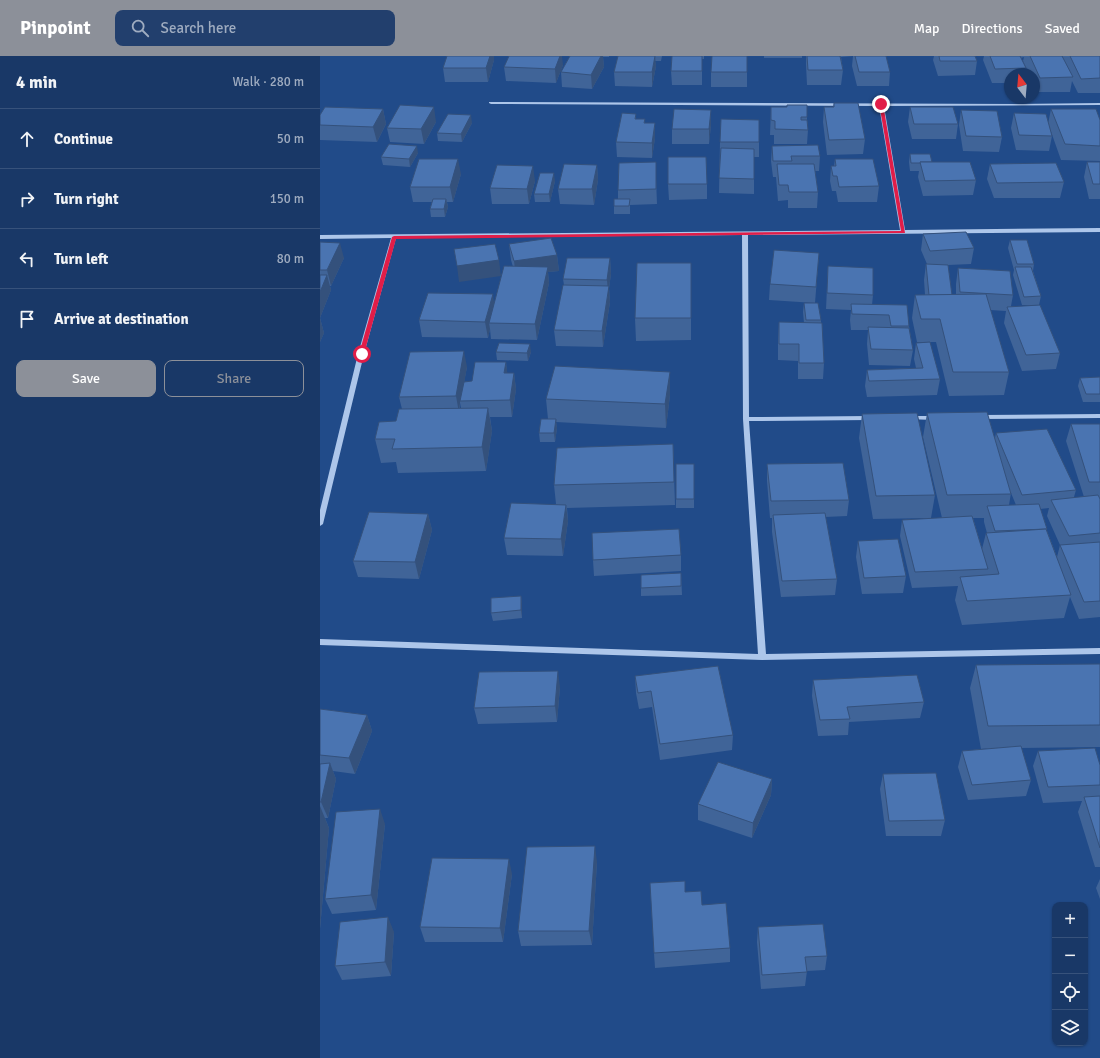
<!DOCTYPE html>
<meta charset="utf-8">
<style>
:root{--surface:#193867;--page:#223f6d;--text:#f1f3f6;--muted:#9facc0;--line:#37527b;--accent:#8c9099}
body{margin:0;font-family:Signika,sans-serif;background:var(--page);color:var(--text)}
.controls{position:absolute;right:12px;bottom:12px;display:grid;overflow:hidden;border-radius:8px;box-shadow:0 1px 3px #0004}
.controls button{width:36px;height:36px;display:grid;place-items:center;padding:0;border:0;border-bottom:1px solid var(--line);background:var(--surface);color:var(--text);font:20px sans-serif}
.compass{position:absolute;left:684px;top:12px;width:36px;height:36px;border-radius:50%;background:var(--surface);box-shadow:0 1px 3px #0004;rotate:344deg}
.stop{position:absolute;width:12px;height:12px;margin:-9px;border:3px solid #e11d48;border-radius:50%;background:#fff}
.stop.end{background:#e11d48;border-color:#fff;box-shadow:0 1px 4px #0008}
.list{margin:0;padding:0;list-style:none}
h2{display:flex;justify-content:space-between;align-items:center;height:52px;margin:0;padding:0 16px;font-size:17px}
h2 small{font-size:13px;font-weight:400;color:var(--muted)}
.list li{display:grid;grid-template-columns:26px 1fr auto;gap:12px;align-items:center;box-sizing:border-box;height:60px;padding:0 16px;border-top:1px solid var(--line)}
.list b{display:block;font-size:15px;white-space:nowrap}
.list em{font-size:13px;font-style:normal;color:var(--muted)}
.actions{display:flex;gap:8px;padding:12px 16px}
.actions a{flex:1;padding:9px 0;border:1px solid var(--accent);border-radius:8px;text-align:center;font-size:14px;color:var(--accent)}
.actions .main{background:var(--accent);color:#fff}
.icon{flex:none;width:22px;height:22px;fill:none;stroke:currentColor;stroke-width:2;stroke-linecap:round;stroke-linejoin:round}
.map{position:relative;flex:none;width:780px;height:1002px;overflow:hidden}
header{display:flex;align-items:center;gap:24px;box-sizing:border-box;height:56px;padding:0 20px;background:var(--accent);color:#fff}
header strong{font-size:19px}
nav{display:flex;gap:22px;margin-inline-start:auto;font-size:14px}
.search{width:280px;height:36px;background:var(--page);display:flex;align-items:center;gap:10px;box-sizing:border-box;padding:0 14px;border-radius:8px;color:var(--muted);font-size:15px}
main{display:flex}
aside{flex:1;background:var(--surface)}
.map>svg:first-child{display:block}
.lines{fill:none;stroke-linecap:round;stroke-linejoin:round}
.minor{fill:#adc6ea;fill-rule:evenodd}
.wall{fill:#406498;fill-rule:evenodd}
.shaded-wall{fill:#34517c}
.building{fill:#4a74b1;stroke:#34517c}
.route{fill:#e11d48}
</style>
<header>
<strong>Pinpoint</strong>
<div class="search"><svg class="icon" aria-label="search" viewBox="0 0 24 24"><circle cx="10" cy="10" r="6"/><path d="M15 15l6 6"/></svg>Search here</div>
<nav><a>Map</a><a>Directions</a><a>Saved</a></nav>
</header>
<main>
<aside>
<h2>4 min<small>Walk · 280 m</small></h2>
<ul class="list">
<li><svg class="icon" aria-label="ahead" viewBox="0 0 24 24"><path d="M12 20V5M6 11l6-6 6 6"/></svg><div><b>Continue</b></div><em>50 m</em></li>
<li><svg class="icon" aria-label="right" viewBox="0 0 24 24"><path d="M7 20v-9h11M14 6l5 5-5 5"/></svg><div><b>Turn right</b></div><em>150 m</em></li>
<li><svg class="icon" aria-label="left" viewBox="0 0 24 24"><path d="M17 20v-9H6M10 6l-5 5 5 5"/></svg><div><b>Turn left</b></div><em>80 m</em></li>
<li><svg class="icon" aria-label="arrive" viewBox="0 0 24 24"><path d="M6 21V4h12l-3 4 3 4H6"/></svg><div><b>Arrive at destination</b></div></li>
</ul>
<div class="actions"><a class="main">Save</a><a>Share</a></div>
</aside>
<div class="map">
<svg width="780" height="1002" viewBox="0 0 780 1002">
<rect width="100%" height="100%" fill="#214b89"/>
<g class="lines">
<g class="minor">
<polygon points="169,46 698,48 780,47 780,49 564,50 585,174 780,172 780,176 428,179 429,361 550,360 553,362 550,364 429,365 446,598 780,592 780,598 442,604 0,589 0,583 438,598 423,363 422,179 76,182 44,298 3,468 0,470 0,454 38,298 71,182 0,183 0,179 580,174 559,50 171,48 169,47"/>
<polygon points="780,358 780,362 661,363 658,361 661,359"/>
<polygon points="589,360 614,360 617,362 614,364 587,363 586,362"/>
</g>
</g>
<g class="wall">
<polygon points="250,0 289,0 289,1 283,1 284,11 272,33 242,31 241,16"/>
<polygon points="298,0 342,0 341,5 335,5 336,10 332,31 295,30 294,16"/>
<polygon points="352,0 384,0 384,3 382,3 382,29 352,29 351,15"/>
<polygon points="427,0 427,31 391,31 391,16"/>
<rect x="444" y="0" width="38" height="2"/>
<polygon points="486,0 566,0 570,16 569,30 537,30 532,10 533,0 521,1 523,14 521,29 487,29 486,9"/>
<polygon points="614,0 655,0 657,5 655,19 618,20 613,4"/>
<polygon points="664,0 742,0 743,2 743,0 780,0 780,37 758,37 752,25 750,36 717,36 714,30 714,18 709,18 703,5 704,1 701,2 706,12 705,18 690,18 690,27 672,27 663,4"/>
<polygon points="174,4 168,26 125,26 123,12"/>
<polygon points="243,9 236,27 186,25 184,11"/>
<polygon points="514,47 545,83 543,98 507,99 503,66 504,51 513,51"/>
<polygon points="487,49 487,64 488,74 487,88 454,88 454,79 450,79 451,51 467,51"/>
<polygon points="590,51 638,68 636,83 592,83 588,66"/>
<polygon points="63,53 66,68 57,86 0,84 0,59"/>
<polygon points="731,53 780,64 780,105 741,104 729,70 732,80 729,95 696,94 691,72 694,57 728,68"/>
<polygon points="641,54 682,81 679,96 643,95 639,69"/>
<polygon points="316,58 316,63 325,63 325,67 335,67 335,82 332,102 297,101 296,86"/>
<polygon points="116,66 104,88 70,86 67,72"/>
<polygon points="152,67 142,86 118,85 117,77"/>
<polygon points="391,69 389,88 352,88 352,73"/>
<polygon points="400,86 439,86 439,101 434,101 434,138 399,137"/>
<polygon points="452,90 500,100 499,115 495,115 498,136 497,152 468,152 468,144 458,145 456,121 453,121 451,105"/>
<polygon points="98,97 90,111 63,109 61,101"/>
<polygon points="590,98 656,124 653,139 603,140 598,121 599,115 590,115 589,106"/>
<polygon points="515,103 559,130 557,146 518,146 516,135 512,135 510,125 511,110 514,110"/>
<polygon points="767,106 780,106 780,143 769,143 764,121"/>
<polygon points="670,108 744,126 740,142 674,142 667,123"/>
<polygon points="277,109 278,124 274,149 240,148 238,133"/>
<polygon points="141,118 133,146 127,146 128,151 125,161 111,161 110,153 112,146 93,146 90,131"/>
<polygon points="336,122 337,148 310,149 310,158 294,158 294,150 298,143 298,134"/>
<polygon points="215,125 209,148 172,148 170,132"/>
<polygon points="235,125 230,146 215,146 214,138"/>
<polygon points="348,128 387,128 387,143 349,144"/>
<polygon points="603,178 654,192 651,208 628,209 632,239 636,239 636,228 638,212 693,239 691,250 740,297 736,313 702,315 684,267 686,255 670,254 689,316 684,339 629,340 616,286 597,286 592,262 595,239 605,239 604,224 606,208 607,208 601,194"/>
<polygon points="690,184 714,208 713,215 721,240 719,249 702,249 693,219 694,214 688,192"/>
<polygon points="0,186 24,202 11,230 10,230 11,234 0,262 4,277 0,286"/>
<polygon points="189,188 237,199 239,215 228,216 229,227 217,284 171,283 170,273 168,282 102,281 99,264 174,247 193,211 191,204"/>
<polygon points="499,197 495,247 449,244 450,228"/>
<polygon points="290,202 291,218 289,232 290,246 283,291 236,290 234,274 244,229 243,223"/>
<polygon points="371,207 371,284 316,285 315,262"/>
<polygon points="508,210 553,239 552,249 589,270 593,294 590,310 549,309 547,288 548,274 531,274 530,264 531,254 506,253"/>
<polygon points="484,247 501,264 501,267 504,307 503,323 478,323 478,305 458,304 458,282 459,266 484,267 483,256"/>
<polygon points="596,287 620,323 617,339 547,341 545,330 547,314 596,312 594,303"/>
<polygon points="176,296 211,296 208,305 177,304"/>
<path d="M186,306L187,317H194L196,333L192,361H170L172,375L166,415L78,417L76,406L61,407L55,383L76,365L82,353L79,341L147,311L144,326L152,325ZM140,347L141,352H140Z"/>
<polygon points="780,321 780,346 763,346 758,330 760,322"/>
<polygon points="350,339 346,372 236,366 237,372 235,386 220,386 219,377 228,363 226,343"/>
<path d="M607,357L675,382L676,377L756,434L754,441H764L746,385L751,368H780V561L759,563L750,541L744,562L642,569L635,544L638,530L592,532L580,480L582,464L622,462L603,381ZM691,437L696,449H689ZM729,452L727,460L740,489L737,501L727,475V473L720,453ZM653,462H664V466L667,477H666L662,493Z"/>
<polygon points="542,358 615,439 611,462 553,463 539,382"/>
<polygon points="353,388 355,449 247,452 248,465 243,500 187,499 184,482 236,448 234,429"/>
<polygon points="374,408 374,452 356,452 356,443"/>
<polygon points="447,408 529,444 527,460 505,461 517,523 515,539 461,541 452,476 452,462 450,462 447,425"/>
<polygon points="108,458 112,474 99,523 38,521 33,505"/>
<polygon points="538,485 586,520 583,537 542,538 536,501"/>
<polygon points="361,499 361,515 274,520 273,504"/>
<polygon points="361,517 362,539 321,540 321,532"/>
<polygon points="201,540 202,548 202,562 173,565 171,557"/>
<polygon points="780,608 780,691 701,692 711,724 706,740 648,744 638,711 642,695 673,692 661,693 650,632 656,609"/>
<polygon points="315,620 413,679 412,694 340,704 332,651 319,653 316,637"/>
<polygon points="493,624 604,646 600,662 529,666 528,679 498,680 492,640"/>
<polygon points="240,631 237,666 158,668 154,652"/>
<polygon points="0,653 47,659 52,675 35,718 13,715 16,723 8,762 5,762 9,772 0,873"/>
<polygon points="718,695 780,709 780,811 775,811 758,756 762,745 723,747 713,710"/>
<polygon points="563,718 625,764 621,780 566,780 560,733"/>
<polygon points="452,723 451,739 432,782 378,764 378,748"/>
<polygon points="65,768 56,854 12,858 5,843"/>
<polygon points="277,806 272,889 201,890 198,875"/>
<polygon points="192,818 183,886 105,886 100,871"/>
<polygon points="780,823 780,843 776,832"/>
<polygon points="382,849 410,892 410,906 335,912 334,897"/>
<polygon points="438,871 507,900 505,914 487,915 485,930 441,933 437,886"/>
<polygon points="74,876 71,920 22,924 15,910"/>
</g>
<g class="shaded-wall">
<polygon points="170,0 174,0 174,4 168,26 166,12"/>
<polygon points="240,0 242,0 243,9 236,27 235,13"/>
<polygon points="281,0 283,0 284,11 272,33 271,19"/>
<polygon points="335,0 336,10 332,31 332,16"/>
<polygon points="114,51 116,66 104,88 101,73"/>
<polygon points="63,53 66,68 57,86 53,71"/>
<polygon points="391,54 391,69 389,88 389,73"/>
<polygon points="151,59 152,67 142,86 141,78"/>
<polygon points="335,67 335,82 332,102 332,87"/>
<polygon points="97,90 98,97 90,111 89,103"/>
<polygon points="138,103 141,118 133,146 130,131"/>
<polygon points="277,109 278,124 274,149 272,133"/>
<polygon points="213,110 215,125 209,148 207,133"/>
<polygon points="234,117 235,125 230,146 229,138"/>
<polygon points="126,143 128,151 125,161 124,153"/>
<polygon points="20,187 24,202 11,230 7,214"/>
<polygon points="237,199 239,215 228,216 229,227 217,284 215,268 196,221 194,205"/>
<polygon points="290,202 291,218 289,232 290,246 283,291 282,275 288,237 287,224"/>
<polygon points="179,204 181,220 139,226 137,210"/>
<polygon points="7,219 11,234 0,262 4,277 0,286 0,236"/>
<polygon points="173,238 175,254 169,267 170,273 168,282 165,266"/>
<polygon points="210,288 211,296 208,305 207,297"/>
<polygon points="144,295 147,311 141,345 140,345 140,347 139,357 136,340"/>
<polygon points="186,306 188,322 184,317"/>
<polygon points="350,316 350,339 346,372 345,348"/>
<polygon points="194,317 196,333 192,361 190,344"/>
<polygon points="168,352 172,375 166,415 162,391"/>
<polygon points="236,363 237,372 235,386 234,377"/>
<polygon points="246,449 248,465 243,500 241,483"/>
<polygon points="108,458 112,474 99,523 95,506"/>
<polygon points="201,540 202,548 202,562 201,554"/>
<polygon points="238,615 240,631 237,666 235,650"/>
<polygon points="47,659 52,675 35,718 29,702"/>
<polygon points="10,707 16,723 8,762 1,746"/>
<polygon points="452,723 451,739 432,782 433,767"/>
<polygon points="0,750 9,772 0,873"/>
<polygon points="60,753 65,768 56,854 51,839"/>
<polygon points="275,790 277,806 272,889 269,875"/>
<polygon points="189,803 192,818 183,886 180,872"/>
<polygon points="68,861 74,876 71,920 65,906"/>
</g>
<g class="building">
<polygon points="127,0 170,0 166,12 123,12"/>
<polygon points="189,0 240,0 235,13 184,11"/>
<polygon points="250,0 281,0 271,19 241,16"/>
<polygon points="298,0 335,0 332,16 294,16"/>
<polygon points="352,0 382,0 382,15 351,15"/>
<polygon points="392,0 427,0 427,16 391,16"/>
<polygon points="487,0 520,0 523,14 488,14"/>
<polygon points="535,0 566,0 570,16 539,16"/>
<polygon points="619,0 655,0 657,5 620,5"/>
<polygon points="670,0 700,0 706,12 675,13"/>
<polygon points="710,0 742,0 753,21 720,22"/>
<polygon points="750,0 780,0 780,22 761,23"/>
<polygon points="514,47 538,47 545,83 509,84 504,51 514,51"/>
<polygon points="80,49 114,51 101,73 67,72"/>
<polygon points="467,49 487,49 487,61 481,61 481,64 487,64 488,74 455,73 455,65 451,64 451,51 467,51"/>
<polygon points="5,51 63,53 53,71 0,69 0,59"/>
<polygon points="590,51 633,51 638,68 594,68"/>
<polygon points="354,53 391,54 389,73 352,73"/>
<polygon points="731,53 776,53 780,64 780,90 745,88"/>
<polygon points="641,54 677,55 682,81 646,80"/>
<polygon points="302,57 316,58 315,63 325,63 324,67 335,67 332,87 296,86"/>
<polygon points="694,57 726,58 732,80 699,79"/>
<polygon points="128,58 151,59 141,78 117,77"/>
<polygon points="401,63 439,64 439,86 400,86"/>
<polygon points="69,88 97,90 89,103 61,101"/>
<polygon points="498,89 500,100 471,100 472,105 453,105 452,90"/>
<polygon points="401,92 434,93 434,123 399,122"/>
<polygon points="590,98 610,98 612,106 600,106 601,107 591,107"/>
<polygon points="348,101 386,101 387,128 348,128"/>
<polygon points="99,103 138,103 130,131 90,131"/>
<polygon points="515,103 553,103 559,130 519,131 517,120 513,120 511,110 516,110"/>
<polygon points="336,106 336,133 298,134 299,107"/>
<polygon points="600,106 650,106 656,124 605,125"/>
<polygon points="767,106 780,106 780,128 773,128"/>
<polygon points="736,107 744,126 677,127 670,108"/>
<polygon points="244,108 277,109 272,133 238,133"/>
<polygon points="457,108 494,108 498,136 469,136 468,129 459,129"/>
<polygon points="177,109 213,110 207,133 170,132"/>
<polygon points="220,117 234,117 229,138 214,138"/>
<polygon points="113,143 126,143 124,153 110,153"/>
<polygon points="294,143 310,143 309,150 294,150"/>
<polygon points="646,176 654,192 610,195 603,178"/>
<polygon points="231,182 237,199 194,205 189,188"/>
<polygon points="690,184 707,184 714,208 697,208"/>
<polygon points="0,186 20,187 7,214 0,214"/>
<polygon points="175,188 179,204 137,210 134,193"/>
<polygon points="454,194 499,197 496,231 450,228"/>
<polygon points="247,202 290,202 287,224 243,223"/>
<polygon points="317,207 371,207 371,262 315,262"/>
<polygon points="606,208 628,209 632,239 609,239"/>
<polygon points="184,210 228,211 215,268 169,267"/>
<polygon points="508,210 553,212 553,239 507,237"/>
<polygon points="695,211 711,211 721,240 704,241"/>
<polygon points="638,212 690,215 693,239 640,236"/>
<polygon points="0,219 7,219 0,236"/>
<polygon points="243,229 289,230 282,275 234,274"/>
<polygon points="108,237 173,238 165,266 99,264"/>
<polygon points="666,238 689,316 633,316 620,263 601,263 595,239"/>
<polygon points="484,247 498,247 501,264 486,264"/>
<polygon points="531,248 587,249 589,270 571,270 569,259 532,258"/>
<polygon points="720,249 740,297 706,299 687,251"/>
<polygon points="459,266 502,267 504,307 479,307 479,288 459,288"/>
<polygon points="548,271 589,272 593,294 551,293"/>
<polygon points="610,286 620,323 549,325 547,314 603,312 596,287"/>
<polygon points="179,287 210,288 207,297 176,296"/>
<polygon points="144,295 136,340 79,341 90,296"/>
<polygon points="155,306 186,306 184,317 194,317 190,344 140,345 144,326 152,325"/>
<polygon points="235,310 350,316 345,348 226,343"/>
<polygon points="780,321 780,338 766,338 760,322"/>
<polygon points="168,352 162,391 72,393 75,383 55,383 59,366 76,365 79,353"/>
<polygon points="667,356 691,438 627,439 607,357"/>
<polygon points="597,357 615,439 556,440 542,358"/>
<polygon points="221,363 236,363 234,377 219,377"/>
<polygon points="751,368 780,368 780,426 769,426"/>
<polygon points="727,373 756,434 702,439 676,377"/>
<polygon points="353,388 354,426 234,429 237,392"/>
<polygon points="523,407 529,444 451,445 447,408"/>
<rect x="356" y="408" width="18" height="35"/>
<polygon points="778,439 780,443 780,477 749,480 731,444"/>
<polygon points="191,447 246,449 241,483 184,482"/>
<polygon points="719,448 727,473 675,475 667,450"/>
<polygon points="49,456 108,458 95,506 33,505"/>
<polygon points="505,457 517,523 462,525 453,459"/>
<polygon points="652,460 668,513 595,516 582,464"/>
<polygon points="359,473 361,499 273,504 272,477"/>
<polygon points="726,473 751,539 647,545 640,521 679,518 666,477"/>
<polygon points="578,483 586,520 544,522 538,485"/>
<polygon points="780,486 780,545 764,546 740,489"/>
<polygon points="361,517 361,530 321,532 321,519"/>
<polygon points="201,540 201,554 171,557 171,542"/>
<polygon points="780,608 780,669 668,670 656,609"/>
<polygon points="398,610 413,679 340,688 331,635 318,637 315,620"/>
<polygon points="238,615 235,650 154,652 159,616"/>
<polygon points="597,619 604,646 527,651 530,663 500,664 493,624"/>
<polygon points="0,653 47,659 29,702 0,699"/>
<polygon points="701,690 711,724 652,729 642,695"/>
<polygon points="775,692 780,709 780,729 728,731 718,695"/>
<polygon points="398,706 452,723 433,767 378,748"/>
<polygon points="10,707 1,746 0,746 0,708"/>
<polygon points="616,717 625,764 569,765 563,718"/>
<polygon points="780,740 780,792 764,741"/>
<polygon points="60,753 51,839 5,843 16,756"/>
<polygon points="275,790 269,875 198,875 207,791"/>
<polygon points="112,802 189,803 180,872 100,871"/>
<polygon points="365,825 365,836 381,835 382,849 406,847 410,892 334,897 330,827"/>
<polygon points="68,861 65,906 15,910 20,866"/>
<polygon points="503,868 507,900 485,901 487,916 442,919 438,871"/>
</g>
<polygon class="route" points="559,47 563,48 585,177 76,183 44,298 42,300 39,298 72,181 74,180 581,175"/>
</svg>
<div class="controls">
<button>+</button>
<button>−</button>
<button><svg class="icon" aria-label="locate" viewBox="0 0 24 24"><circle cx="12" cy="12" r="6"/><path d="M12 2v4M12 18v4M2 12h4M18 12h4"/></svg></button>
<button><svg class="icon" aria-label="layers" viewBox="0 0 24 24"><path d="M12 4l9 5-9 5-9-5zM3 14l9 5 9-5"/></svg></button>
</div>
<svg class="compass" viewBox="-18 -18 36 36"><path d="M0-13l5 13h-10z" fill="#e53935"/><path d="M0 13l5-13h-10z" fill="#9facc0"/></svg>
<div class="stop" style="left:42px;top:298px"></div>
<div class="stop end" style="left:561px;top:48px"></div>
</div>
</main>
